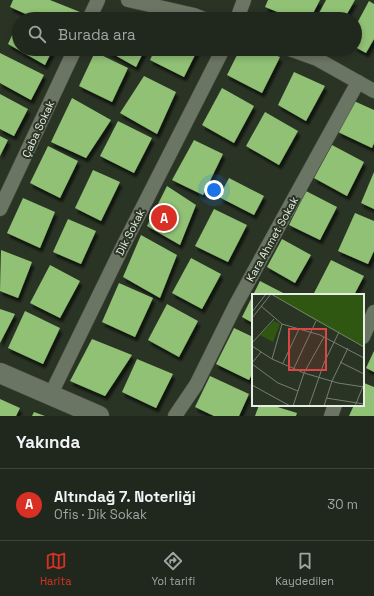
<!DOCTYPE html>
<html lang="tr">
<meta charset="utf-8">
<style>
:root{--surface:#20271c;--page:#282f25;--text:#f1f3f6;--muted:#a2a5a3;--line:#3d443b;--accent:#d93025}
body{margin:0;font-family:"Space Grotesk",sans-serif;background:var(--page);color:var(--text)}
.you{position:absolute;left:214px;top:190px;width:14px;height:14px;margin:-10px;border:3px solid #fff;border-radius:50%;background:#1a73e8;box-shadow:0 0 0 6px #1a73e833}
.badge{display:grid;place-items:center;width:26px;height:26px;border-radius:50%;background:var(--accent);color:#fff;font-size:13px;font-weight:700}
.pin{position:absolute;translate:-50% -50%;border:2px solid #fff;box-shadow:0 1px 4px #0006}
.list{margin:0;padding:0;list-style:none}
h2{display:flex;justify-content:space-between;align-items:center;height:52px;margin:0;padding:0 16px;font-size:17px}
h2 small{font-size:13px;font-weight:400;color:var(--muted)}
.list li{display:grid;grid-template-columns:26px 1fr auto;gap:12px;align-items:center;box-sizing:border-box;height:72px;padding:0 16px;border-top:1px solid var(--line)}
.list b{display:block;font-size:15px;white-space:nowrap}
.list p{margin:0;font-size:13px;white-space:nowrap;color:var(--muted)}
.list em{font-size:13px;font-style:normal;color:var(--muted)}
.icon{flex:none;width:22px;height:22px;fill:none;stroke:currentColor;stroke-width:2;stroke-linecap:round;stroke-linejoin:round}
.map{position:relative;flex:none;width:374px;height:416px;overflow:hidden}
.search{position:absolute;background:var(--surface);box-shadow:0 2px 6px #0003;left:12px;right:12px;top:12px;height:44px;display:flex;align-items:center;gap:10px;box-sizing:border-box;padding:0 14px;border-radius:22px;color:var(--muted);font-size:15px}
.sheet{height:124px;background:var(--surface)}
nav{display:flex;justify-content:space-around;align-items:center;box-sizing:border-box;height:56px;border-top:1px solid var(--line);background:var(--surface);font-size:11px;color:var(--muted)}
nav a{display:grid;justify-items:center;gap:2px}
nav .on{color:var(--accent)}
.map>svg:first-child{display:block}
.building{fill:#90c174;filter:url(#shadow)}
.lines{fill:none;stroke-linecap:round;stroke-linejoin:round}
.minor-casing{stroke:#4a5246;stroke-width:15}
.secondary-casing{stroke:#4a5246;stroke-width:21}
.minor{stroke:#6a7564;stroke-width:14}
.secondary{stroke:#6a7564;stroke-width:20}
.labels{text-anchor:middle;stroke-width:4;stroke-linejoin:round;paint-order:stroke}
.street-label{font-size:11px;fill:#e7eee4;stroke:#2a3425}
.inset-road{fill:none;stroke:#767e71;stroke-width:1}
.view{fill:#d94644;fill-opacity:0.15;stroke:#d94644;stroke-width:2}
.inset-edge{fill:none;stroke:#e7eee4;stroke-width:2}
</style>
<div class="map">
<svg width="374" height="416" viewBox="0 0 374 416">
<defs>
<filter id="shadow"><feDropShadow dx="2.5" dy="4.5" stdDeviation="1" flood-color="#0009"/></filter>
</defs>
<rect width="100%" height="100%" fill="#2a3425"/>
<g class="building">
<polygon points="13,0 50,0 80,12 76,19 37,19 10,7"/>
<polygon points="268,0 320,0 310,19 295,19 265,7"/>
<polygon points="326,0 355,0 344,19 316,19"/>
<polygon points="369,1 374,4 374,39 366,53 355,47 355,27"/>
<polygon points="113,13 136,18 136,19 110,19"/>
<polygon points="19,20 19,49 53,49 45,65 8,44"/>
<polygon points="104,49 145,49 136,67"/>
<polygon points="155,49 198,49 184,77 150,60"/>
<polygon points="240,49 261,49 280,57 262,93 227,75"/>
<polygon points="95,52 128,68 112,102 79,86"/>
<polygon points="0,53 44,75 31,100 0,83"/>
<polygon points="294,72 325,86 306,121 278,105"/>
<polygon points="144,76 176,92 157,134 120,113"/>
<polygon points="222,88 254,106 234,143 202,125"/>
<polygon points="0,94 28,109 14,136 0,129"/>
<polygon points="72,98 111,120 86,158 51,142"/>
<polygon points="354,101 374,110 374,143 372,148 338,132"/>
<polygon points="265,112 298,131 279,165 246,146"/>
<polygon points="118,121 152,138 134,173 100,156"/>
<polygon points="0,136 8,140 0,156"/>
<polygon points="194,140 223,154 203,195 172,180"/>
<polygon points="332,145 364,162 347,196 314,178"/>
<polygon points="48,146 78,161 60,198 30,183"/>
<polygon points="93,170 120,182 101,221 75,208"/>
<polygon points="374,172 374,209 361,203"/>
<polygon points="229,178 264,196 254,215 219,197"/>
<polygon points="167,186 196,205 180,245 147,226"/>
<polygon points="306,191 337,207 320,240 289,225"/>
<polygon points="23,198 55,212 40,248 7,233"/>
<polygon points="214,209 247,225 228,262 195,246"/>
<polygon points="355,213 374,221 374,251 368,264 338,251"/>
<polygon points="68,219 96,231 81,264 53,252"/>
<polygon points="141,235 177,255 160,298 123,277"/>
<polygon points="282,239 311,255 295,283 267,267"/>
<polygon points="1,250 32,262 18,298 0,291"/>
<polygon points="191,258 221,274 202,309 172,293"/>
<polygon points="331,260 364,276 354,295 313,295"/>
<polygon points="50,265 80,281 60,318 30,303"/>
<polygon points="260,281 287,295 253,295 253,323 242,317"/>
<polygon points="119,283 153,298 135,337 102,322"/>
<polygon points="167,304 198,321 179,357 148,340"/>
<polygon points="0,309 15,314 0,343"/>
<polygon points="25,311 60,328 43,364 8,348"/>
<polygon points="234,328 253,337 253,372 249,380 216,364"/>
<polygon points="92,339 132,355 105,396 70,381"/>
<polygon points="374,351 374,372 366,368"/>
<polygon points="137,359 173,374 156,408 122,392"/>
<polygon points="210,376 249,394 239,416 214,416 195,407"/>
<polygon points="364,383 374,387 374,416 349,416 354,405 363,405"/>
<polygon points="0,399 20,408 16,416 0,416"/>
<polygon points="259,405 271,405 297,413 296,416 255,416"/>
<polygon points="34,412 45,416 32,416"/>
</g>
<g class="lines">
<defs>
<g id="minor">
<polyline points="128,0 194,15 204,19"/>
<polyline points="89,19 98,0"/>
<polyline points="237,19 244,0"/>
<polyline points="289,49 317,59 374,91"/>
<polyline points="0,209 75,49"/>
<polyline points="363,337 374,312"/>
<polyline points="50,396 123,246 223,49"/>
<polyline points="175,416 196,385 235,306 358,82"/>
<polyline points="331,416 335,405"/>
</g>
<polyline id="secondary" points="0,373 99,416"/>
</defs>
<use href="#minor" class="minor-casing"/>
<use href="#secondary" class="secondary-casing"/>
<use href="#minor" class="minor"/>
<use href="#secondary" class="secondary"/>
</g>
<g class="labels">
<g class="street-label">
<text transform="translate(38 129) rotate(-65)" y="4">Çaba Sokak</text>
<text transform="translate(130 232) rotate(-63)" y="4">Dik Sokak</text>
<text transform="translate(272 239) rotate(-61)" y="4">Kara Ahmet Sokak</text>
</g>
</g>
<g transform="translate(252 294)">
<rect width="112" height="112" fill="#2a3425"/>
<path d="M19,0H112V53L64,27ZM22,27L28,30L21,48L8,41Z" fill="#305712"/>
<path class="inset-road" d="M19,0L112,53M9,12L30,30L68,41L112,64M0,18L14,0M0,24L19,0M0,49L22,25M0,52L20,65L52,79L86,89L112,93M20,65L30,30M88,68L112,80M0,69L9,58M31,69L47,35M0,70L26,89L46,97M42,74L64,27M0,91L38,112M74,104L112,110M41,112L52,79L72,43M57,112L72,69L87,38M72,112L80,87L96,54M103,112L112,90"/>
<path class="view" d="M37,35H74V76H37Z"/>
<rect width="112" height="112" class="inset-edge"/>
</g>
</svg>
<div class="you"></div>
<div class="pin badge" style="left:164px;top:218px">A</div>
<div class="search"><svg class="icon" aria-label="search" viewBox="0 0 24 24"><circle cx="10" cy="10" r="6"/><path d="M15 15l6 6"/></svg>Burada ara</div>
</div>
<section class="sheet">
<h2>Yakında<small></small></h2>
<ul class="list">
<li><span class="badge">A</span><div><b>Altındağ 7. Noterliği</b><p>Ofis · Dik Sokak</p></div><em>30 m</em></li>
</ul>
</section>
<nav>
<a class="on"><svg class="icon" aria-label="map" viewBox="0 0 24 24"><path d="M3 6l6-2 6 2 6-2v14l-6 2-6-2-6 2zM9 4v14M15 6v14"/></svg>Harita</a>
<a><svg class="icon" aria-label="directions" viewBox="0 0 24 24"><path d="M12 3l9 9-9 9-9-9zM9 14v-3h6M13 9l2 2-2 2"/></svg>Yol tarifi</a>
<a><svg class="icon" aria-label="saved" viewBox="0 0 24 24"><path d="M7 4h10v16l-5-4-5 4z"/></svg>Kaydedilen</a>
</nav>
